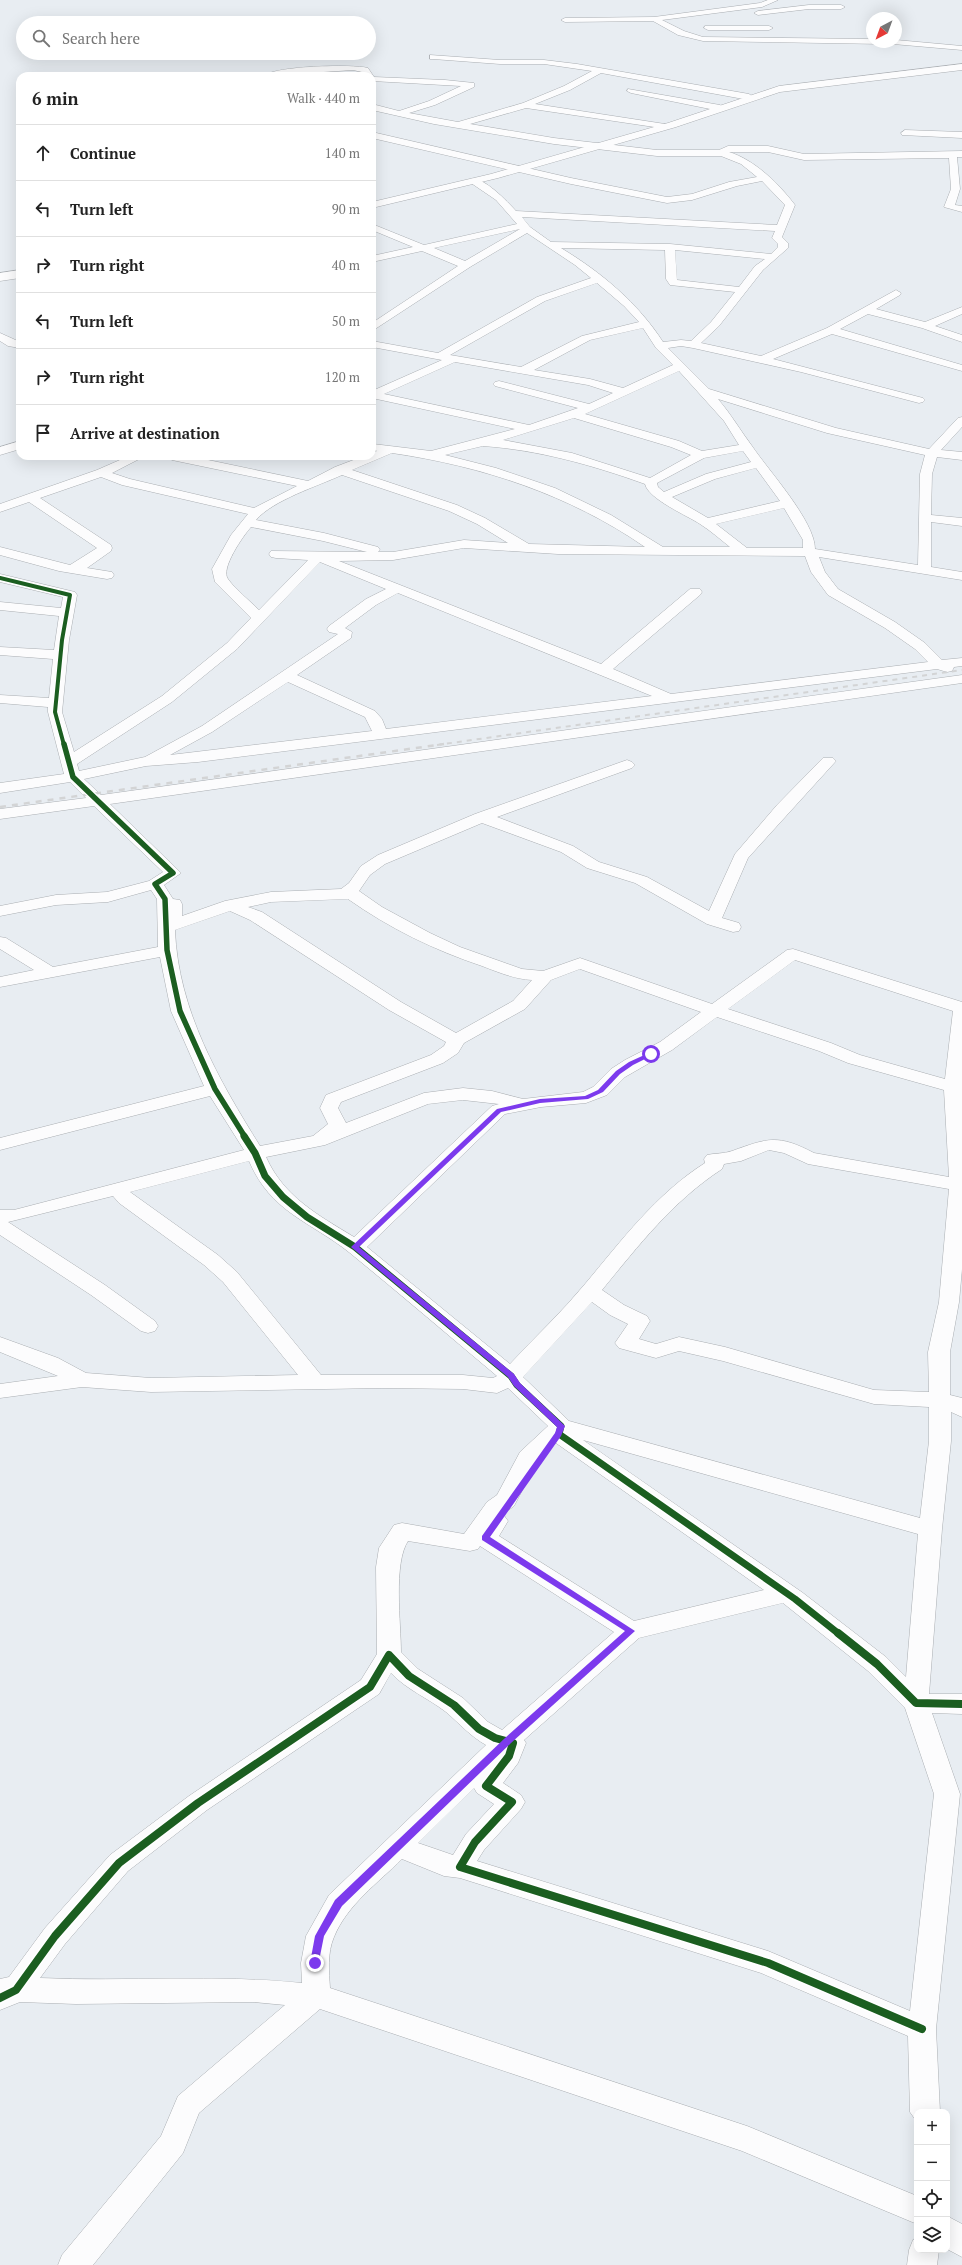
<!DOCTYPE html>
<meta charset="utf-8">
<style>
:root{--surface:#fff;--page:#f6f6f6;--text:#222;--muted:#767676;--line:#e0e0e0}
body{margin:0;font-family:"PT Serif",serif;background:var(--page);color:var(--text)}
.controls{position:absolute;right:12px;bottom:12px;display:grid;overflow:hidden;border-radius:8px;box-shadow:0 4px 16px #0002}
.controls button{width:36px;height:36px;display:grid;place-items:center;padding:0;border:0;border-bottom:1px solid var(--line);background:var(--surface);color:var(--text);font:20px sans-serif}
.compass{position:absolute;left:866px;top:12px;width:36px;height:36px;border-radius:50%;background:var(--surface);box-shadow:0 4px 16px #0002;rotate:221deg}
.stop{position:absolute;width:12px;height:12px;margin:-9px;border:3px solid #7c3aed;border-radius:50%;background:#fff}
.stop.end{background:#7c3aed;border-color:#fff;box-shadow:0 1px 4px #0008}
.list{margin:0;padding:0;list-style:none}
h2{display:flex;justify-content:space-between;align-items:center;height:52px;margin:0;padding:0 16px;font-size:17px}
h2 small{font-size:13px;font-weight:400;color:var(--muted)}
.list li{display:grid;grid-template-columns:26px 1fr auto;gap:12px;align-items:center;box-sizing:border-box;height:56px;padding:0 16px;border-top:1px solid var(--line)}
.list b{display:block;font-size:15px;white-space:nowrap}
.list em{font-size:13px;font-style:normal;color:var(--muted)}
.icon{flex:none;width:22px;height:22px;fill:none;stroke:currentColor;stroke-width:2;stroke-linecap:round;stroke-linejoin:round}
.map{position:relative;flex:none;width:962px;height:2265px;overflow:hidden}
.search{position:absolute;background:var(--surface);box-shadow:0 4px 16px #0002;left:16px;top:16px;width:360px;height:44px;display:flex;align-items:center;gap:10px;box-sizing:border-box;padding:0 14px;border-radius:22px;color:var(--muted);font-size:15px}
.panel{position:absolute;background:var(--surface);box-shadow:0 4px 16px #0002;left:16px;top:72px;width:360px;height:388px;border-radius:12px}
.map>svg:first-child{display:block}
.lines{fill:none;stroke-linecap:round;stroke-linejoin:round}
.minor-casing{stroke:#aaaeb2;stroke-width:1}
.tertiary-casing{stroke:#aaaeb2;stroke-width:1}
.minor{fill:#fcfcfd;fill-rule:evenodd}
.tertiary{fill:#fcfcfd;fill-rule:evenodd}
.rail-far1{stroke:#d3d4d5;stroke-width:2;stroke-dasharray:5 5;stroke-linecap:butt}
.rail{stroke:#d3d4d5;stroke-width:2.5;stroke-dasharray:6 6;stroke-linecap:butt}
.cycleway-far3-casing{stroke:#fff;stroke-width:6}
.cycleway-far2-casing{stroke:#fff;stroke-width:8}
.cycleway-far1-casing{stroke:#fff;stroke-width:10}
.cycleway-casing{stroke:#fff;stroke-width:11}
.cycleway-far3{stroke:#1b5e20;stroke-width:4}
.cycleway-far2{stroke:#1b5e20;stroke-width:5.5}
.cycleway-far1{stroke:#1b5e20;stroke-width:7}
.cycleway{stroke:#1b5e20;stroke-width:8}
.route{fill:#7c3aed}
</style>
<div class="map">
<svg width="962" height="2265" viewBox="0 0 962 2265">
<rect width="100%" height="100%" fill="#e8edf2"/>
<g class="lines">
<defs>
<g id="minor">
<polygon points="768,0 778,0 762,7 662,20 684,31 703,37 872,39 872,42 888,42 884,44 703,41 678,35 653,21 565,22 561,20 565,18 654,17 760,3"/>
<polygon points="809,5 841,5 845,7 841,9 809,9 758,15 754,13 758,11"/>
<polygon points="705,26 769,26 773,28 769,30 708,30 704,28"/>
<polygon points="896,40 962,46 962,50 893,44 892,42 896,42"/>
<path d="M430,55L500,60H544L577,64L749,94L753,97L749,100L601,73L570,90L535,104L665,124L668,125V129L526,108L470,124L554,138L657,150H719L728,146H768L804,154L962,151V157H957L960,189L955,205L962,206V212L944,207L951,189L949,158H947L804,160L768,152H729C755,160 779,184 795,205L782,237L788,243V248L763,270L719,326L701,343L761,356L827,328L896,290L901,293L900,295L876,309L925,322L962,307V314L935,326L962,335V342L922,328L868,314L840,329L962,365V371L832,334L773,359L923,398L925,400L923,402L919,403L801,372L693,348L681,346L668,348L709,389L836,428L929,449L958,418L962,417V427L941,450L962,452V460L937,457L932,474L931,515L962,518V526L931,522V567L962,572V580L819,557L825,572L838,589L895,622L925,643L942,660L962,658V666L954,667L952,671L947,672L937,669L198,762L146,766L84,779L101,795L962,675V683L110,804L181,873L164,885L173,899L180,900L182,904V916L225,901L271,892L341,889L349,883L361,866L378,855L475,814L627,760L632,762L635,765L632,768L497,817L573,846L599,862L647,877L709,911L735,854L777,805L823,758H833L836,761L748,858L722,918L739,923L741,927L739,931L733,932L707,924L635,883L587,868L561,852L482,823L385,864L370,875L359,891L382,907L430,933L460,947L522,969L543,971L580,958L712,1004L787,950L793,949L962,1002V1269L959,1302L950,1352V1395L962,1398V1417L951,1412V1441L942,1529L929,1694H962V1714L932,1713L960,1794L936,2029L940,2112H917V2122L910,2112L908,2036L761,1973L460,1878L444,1876L402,1859C378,1883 347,1905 334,1937C327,1953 329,1972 330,1988L747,2126L917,2196V2224L742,2151L320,2009L199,2113L183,2153L93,2265H58L62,2255L161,2136L178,2096L285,2005L253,2002L76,2004L20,2002L0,2010V1979L9,1977L45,1928L110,1855L189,1796L361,1680L377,1654L376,1567L379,1548L394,1525L402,1523L464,1534L487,1502L497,1495L520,1452L548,1426L508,1388L497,1393L463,1389L382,1388L151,1392L82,1387L0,1398V1384L58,1376L0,1352V1337L58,1358L86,1373L151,1378L298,1375L223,1282L204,1265L119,1203L113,1196L8,1222L105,1285L155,1321L158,1326L155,1331L148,1333L141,1331L91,1295L0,1235V1210H14L244,1150L210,1096L0,1150V1138L204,1086L171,1011L160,957L0,987V977L34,970L0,949V937L6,938L53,967L158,947L157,899L151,890L108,902L56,905L0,916V906L56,895L107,892L149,881L163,872L94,806L0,819V809L86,798L70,782L0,793V783L64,774L48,712V707L0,703V695L49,698L53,659L0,655V647L54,650L59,616L0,610V602L61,608L63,597L0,582V574L75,592L77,595L69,640L62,712L74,752L162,696L227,643L251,618L215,582L212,569L231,535L248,514L122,485L101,477L40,498L111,545L112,548L111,551L87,568L112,572L114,575L112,578L107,579L59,571L0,555V547L70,565L97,548L29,502L0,512V504L97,470L129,456H145L112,473L130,479L254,508L297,486L172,460L166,456H189L308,481L335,467L364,456H372V453L377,451L372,448L373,444L431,451L515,429L372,398V391L442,360L372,347V341L438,353L537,297L591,278L575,265L527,233L470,267L372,331V323L458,266L422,251L372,262V256L413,247L372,230V224L424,245L517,224L496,200L471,183V179C483,176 508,202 516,211L777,225L785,205L762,181L737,186L692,200L667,203L571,184L372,138V132L571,178L667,197L692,194L729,182L757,177L741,164L721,156H657L554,144L434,124L372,110V104L399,111L429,101L461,86L372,81V76H366L362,72L353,70L264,76C274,66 352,64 368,68L374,77L445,80L474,83V87L435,105L409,113L458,122L523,103L564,86L592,71L544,64H500L433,59H430ZM522,217L775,231L772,238L778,244V247L771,254L670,244L551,242L530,227ZM520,229L465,261L434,248ZM561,248L665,250L666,279L670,285L735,292L711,322L691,341L681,340L663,342C638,303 601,272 561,248ZM675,250L765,259L755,266L739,287L677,280ZM597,283L624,306L639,322L582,336L521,367L450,355L545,301ZM643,328L656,348L673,365L623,388L590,379L534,370L590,340ZM455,362L588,385L613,393L589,404L499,381L495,382L493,384L495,386L578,408L529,425L384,394ZM679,371L724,421L739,445L702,451L679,441L585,414ZM718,399L827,433L925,455L920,474L918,565L815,549C815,521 768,470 752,446C740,430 731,414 718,399ZM574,418L671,447L691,455L650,478L572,453L503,440ZM483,446C539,450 592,465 645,484C648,499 688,516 700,524C711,531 721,540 730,547H663L611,515L555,488L496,468L445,455ZM743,451L751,462L706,474L664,492L658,487L657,483L704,458ZM392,453C482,466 570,495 645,547L529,544L485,518L457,505L352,470ZM756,468L780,501L708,518L672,497L715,479ZM342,475L449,511L477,524L508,543L464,540L393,552H378L380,550L378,547L324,533L256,520C273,500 318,486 342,475ZM784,508L803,540V548H747L716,524ZM251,527L323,541L367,552L271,551L269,554L271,557L276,558L308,560L259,610C249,600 236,590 228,579C220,569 243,536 251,527ZM464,548L558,554L805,556L811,572L828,595L885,628L915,649L928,662L671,694L613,669L700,595L702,592L700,589H690L601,664L339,561L393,560ZM320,562L386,589L366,599L329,626L327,629L329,632L338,634L202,726L145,757L79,771L77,764L172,702L237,649ZM398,593L652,696L386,729L382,719L375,711L297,675L351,638L352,632L345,628L376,605ZM288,682L365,717L372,731L170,755L212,732ZM348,899C389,928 434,950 482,966C498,972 514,979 532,980L513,1001L456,1033L401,1002L262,912L248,907L271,902ZM230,911L250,920L389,1010L446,1042L444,1046L431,1055L326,1095L320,1108L328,1124L313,1136L260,1146C219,1080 178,1010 175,930ZM795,960L953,1011L945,1079L860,1055L831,1043L728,1009ZM580,969L701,1012L660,1042L625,1060L611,1069L593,1087L583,1092L523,1099L492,1091L463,1088L424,1093L346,1123L338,1108L341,1102L443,1063L458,1053L464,1043L525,1009L551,980ZM717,1017L819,1051L848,1063L944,1090L949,1177L814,1153C778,1134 768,1138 732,1151C724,1154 715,1153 707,1155L704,1159L705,1163C656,1194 622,1240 585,1284C562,1312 535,1337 510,1364L367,1247L505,1114L541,1107L586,1103L607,1095L625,1077L672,1050ZM463,1100L499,1104L492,1106L354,1237C318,1215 284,1197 266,1157L325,1145L428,1104ZM769,1150L784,1153L808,1164L949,1189L939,1302L928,1352L929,1392L874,1390L725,1347L679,1337L656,1344L639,1339L650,1321L647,1316L624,1305L602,1290C639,1245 673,1201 722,1169L724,1164L741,1161ZM249,1161C271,1213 310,1221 350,1253C399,1293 448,1335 497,1376L493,1378L463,1375H321L237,1272L218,1255L130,1192ZM592,1302L610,1315L628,1324L615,1343L619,1348L656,1358L679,1351L723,1361L874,1404L929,1407V1441L920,1518L569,1421L523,1377ZM583,1440L918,1534L906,1677L886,1657L803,1593ZM556,1443L764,1590L634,1621L499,1536L508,1521L503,1514L514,1506L537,1462ZM408,1541L470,1551L478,1549L480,1546L614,1632L502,1730L488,1722L463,1698L418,1669L401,1652C401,1624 393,1563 408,1541ZM783,1603L868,1671L905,1708L934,1794L910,2011L768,1951L477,1861L484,1850L521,1809L525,1802L521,1795L503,1783L518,1763L526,1743L524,1740L639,1638ZM391,1673C407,1690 428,1698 446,1712C460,1724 470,1736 486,1745L329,1895L306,1936L301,1963L302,1983C215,1974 127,1982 40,1978L65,1944L128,1871L207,1810L379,1694ZM474,1788L477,1793L494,1804L466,1834L453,1855L418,1843Z"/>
<polygon points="628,89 720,105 724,108 720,111 631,93 627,91"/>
<polygon points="905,130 962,132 962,138 902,135 901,133"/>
<polygon points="0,333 20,342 20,348 8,346 0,341"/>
<polygon points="20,441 20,449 0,455 0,447"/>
<polygon points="947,2216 962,2224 962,2257 947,2249"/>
<polygon points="917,2238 917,2250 939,2250 937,2265 907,2265 909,2250 913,2240"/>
</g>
<g id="tertiary">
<polygon points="962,64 962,70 780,92 676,127 498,178 372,208 372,202 491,174 668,123 779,86"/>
<polygon points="20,270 20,278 0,281 0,273"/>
</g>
</defs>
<use href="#minor" class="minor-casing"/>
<use href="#tertiary" class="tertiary-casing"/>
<use href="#minor" class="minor"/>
<use href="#tertiary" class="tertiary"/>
<polyline class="rail-far1" points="437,745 962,670"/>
<polyline class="rail" points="0,807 444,744"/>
<defs>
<polyline id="cycleway-far3" points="0,578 70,595 62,640 55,712 64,745"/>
<polyline id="cycleway-far2" points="64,744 73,777 173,873 155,884 165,899 167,950 180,1011 215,1089 245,1137"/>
<polyline id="cycleway-far1" points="244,1136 255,1153 265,1176 283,1197 307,1217 355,1247 511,1376 517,1385 561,1426 559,1434 795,1599 839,1634"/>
<g id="cycleway">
<polyline points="838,1633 877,1664 916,1703 962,1704"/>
<polyline points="0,1998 16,1990 55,1936 119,1863 198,1803 370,1687 389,1655 409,1676 454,1705 479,1729 495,1738 513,1743 509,1756 486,1786 512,1802 475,1842 460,1867 768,1963 922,2029"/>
</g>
</defs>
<use href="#cycleway-far3" class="cycleway-far3-casing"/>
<use href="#cycleway-far2" class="cycleway-far2-casing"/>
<use href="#cycleway-far1" class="cycleway-far1-casing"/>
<use href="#cycleway" class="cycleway-casing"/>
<use href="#cycleway-far3" class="cycleway-far3"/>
<use href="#cycleway-far2" class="cycleway-far2"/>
<use href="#cycleway-far1" class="cycleway-far1"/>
<use href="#cycleway" class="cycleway"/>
</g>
<polygon class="route" points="651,1052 653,1055 633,1065 620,1074 603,1092 588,1099 540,1103 501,1112 359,1247 514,1374 520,1383 565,1426 561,1436 490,1537 635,1631 511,1743 342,1906 324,1936 318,1966 311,1966 310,1963 315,1936 335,1900 505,1738 625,1631 482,1540 482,1536 555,1433 557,1427 514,1386 508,1377 351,1247 497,1109 540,1099 585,1096 598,1090 616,1071 629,1062"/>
</svg>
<div class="controls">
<button>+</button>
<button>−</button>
<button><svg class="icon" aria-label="locate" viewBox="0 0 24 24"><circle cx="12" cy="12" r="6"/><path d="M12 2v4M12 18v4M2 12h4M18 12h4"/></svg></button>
<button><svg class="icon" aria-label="layers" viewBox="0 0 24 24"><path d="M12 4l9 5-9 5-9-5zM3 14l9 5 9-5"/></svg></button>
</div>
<svg class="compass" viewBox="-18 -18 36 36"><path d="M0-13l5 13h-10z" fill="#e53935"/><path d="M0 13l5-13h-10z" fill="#767676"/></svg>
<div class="stop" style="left:651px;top:1054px"></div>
<div class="stop end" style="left:315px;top:1963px"></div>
<div class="search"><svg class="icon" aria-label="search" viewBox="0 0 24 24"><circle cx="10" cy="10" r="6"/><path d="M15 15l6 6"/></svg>Search here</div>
<section class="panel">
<h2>6 min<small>Walk · 440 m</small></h2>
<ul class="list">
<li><svg class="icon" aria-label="ahead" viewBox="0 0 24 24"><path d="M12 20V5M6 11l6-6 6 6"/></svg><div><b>Continue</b></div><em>140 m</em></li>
<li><svg class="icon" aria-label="left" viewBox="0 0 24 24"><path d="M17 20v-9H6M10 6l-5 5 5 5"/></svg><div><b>Turn left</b></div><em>90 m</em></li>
<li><svg class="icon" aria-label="right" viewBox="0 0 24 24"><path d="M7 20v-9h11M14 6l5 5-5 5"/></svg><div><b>Turn right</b></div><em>40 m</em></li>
<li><svg class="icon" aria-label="left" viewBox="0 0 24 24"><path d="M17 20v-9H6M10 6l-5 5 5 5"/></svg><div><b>Turn left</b></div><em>50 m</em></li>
<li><svg class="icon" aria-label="right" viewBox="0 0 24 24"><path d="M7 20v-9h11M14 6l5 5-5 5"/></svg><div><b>Turn right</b></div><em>120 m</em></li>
<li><svg class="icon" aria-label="arrive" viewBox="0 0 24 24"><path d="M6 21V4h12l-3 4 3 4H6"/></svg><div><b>Arrive at destination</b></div></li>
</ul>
</section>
</div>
